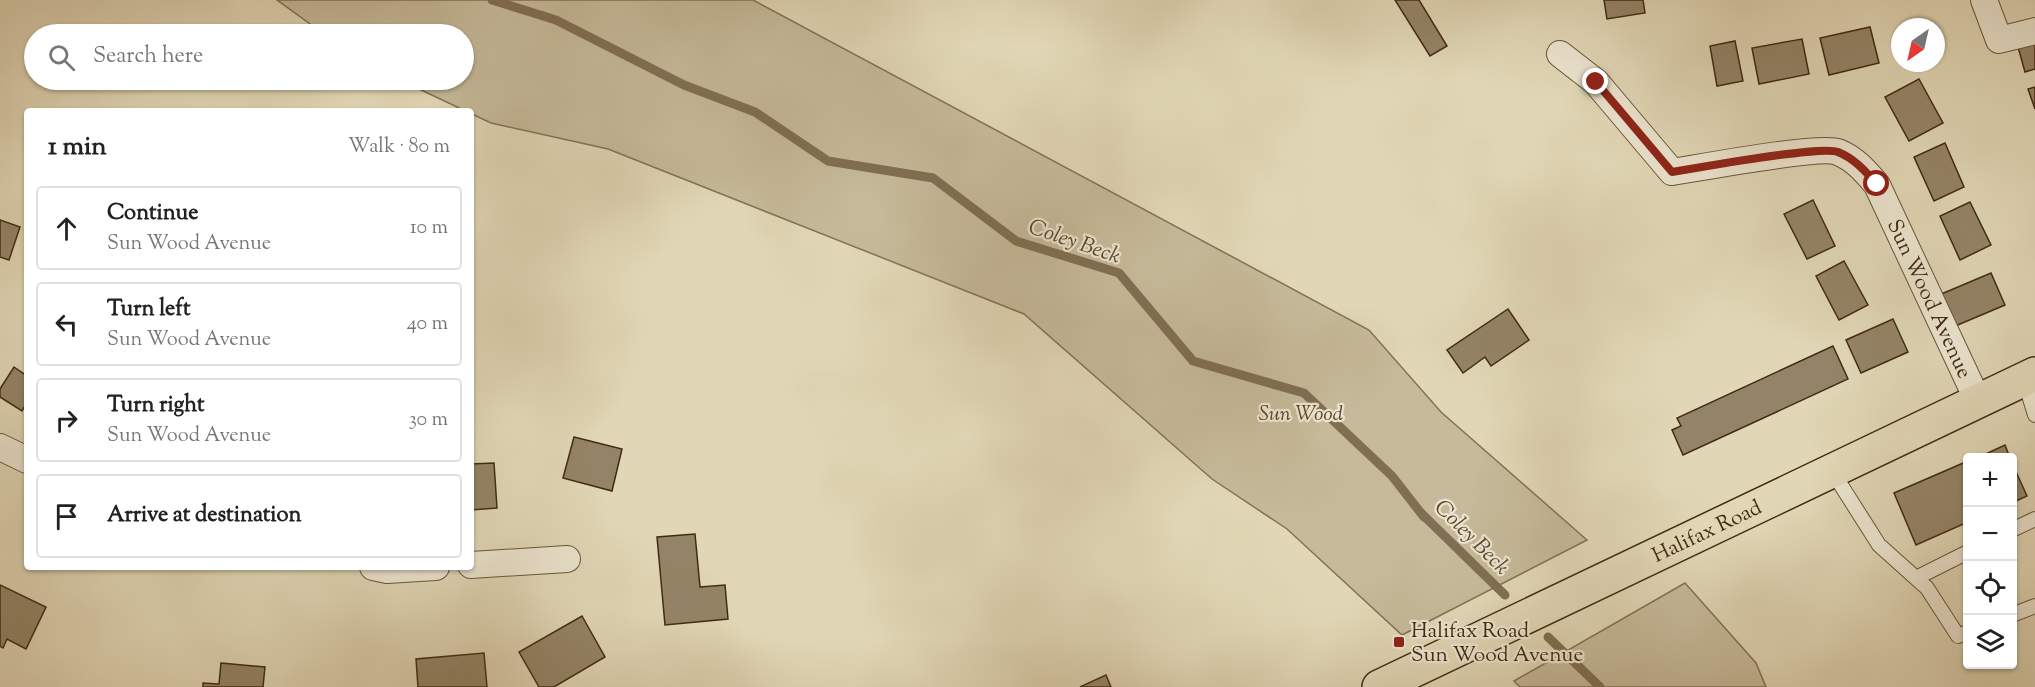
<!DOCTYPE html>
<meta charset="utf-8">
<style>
:root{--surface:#fff;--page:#f6f6f6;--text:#222;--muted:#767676;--line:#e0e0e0}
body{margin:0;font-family:"Sorts Mill Goudy",serif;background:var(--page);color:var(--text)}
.controls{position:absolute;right:18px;bottom:18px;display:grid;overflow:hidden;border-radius:6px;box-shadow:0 2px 4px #0004}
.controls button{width:54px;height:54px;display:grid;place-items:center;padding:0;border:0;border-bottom:2px solid var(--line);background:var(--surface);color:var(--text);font:30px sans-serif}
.compass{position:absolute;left:1891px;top:18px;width:54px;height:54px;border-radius:50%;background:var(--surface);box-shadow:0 2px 4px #0004;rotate:214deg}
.stop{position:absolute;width:18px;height:18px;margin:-14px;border:4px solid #8f2418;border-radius:50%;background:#fff}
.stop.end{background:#8f2418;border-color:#fff;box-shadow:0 2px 6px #0008}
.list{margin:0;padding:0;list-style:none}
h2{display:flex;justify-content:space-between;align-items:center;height:78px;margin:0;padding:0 24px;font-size:26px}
h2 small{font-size:20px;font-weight:400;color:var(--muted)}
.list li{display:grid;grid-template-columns:39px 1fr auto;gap:18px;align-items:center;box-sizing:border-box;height:84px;margin:0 12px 12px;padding:0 12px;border:2px solid var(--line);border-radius:6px}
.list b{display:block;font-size:22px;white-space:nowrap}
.list p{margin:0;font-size:20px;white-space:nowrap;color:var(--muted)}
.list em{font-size:20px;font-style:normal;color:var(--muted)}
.icon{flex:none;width:33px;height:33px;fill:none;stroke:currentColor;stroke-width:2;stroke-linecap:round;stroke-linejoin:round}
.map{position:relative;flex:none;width:2035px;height:687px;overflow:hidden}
.search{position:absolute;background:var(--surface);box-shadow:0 2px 4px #0004;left:24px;top:24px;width:450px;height:66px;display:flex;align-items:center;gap:15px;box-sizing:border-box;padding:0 21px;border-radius:33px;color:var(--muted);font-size:22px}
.panel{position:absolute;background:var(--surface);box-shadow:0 2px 4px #0004;left:24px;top:108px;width:450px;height:462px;border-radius:6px}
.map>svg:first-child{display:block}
.green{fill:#c6ba9a;stroke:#837256;stroke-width:1.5}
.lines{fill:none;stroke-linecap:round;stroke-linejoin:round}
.stream{stroke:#806f53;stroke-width:9}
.building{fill:#948467;stroke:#402b12;stroke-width:1.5}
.lane-casing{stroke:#68563b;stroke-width:16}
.street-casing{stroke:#68563b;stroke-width:28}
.highway-casing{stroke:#402b12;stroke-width:36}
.lane{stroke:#ece5d0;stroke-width:14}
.street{stroke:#ece5d0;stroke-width:26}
.highway{stroke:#e1d7b6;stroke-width:33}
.route{stroke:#8f2418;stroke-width:8}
.poi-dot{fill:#8f2418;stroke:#ece5d0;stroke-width:2}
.labels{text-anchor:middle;stroke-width:4.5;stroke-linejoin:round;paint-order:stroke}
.street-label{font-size:21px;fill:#402b12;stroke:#ece5d0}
.park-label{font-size:21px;font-style:italic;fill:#5b482d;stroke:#ece5d0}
.poi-label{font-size:21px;fill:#402b12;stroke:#ece5d0;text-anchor:start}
.water-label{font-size:22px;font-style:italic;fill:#5a482d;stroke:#ece5d0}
</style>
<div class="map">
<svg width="2035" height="687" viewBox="0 0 2035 687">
<rect width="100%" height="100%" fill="#e1d7b6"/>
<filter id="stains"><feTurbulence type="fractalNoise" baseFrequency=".00333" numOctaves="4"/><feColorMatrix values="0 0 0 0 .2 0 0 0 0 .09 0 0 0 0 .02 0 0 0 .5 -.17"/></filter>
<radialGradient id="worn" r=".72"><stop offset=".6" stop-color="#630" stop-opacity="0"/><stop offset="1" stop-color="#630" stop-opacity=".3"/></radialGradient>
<g class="green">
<polygon points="277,0 753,0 1369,330 1441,412 1587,540 1402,635 1287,529 1212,479 1024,314 608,149 491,123 400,80 464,80 464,34 324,34"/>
<polygon points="1685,583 1756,663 1766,687 1520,687 1514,681"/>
</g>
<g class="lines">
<g class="stream">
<polyline points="492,0 556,20 684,85 755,112 828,161 933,178 1016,241 1119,273 1193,361 1304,393 1392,476 1424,517"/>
<polyline points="1421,513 1505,595"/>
<polyline points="1548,637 1600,687"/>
</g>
</g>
<g class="building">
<polygon points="1395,0 1419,0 1447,46 1430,56"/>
<polygon points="1604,0 1643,0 1645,13 1607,19"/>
<polygon points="1870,27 1879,63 1829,75 1820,38"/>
<polygon points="1802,39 1809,74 1759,84 1752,48"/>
<polygon points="1735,41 1743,81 1717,86 1710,46"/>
<polygon points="2035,43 2035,69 2025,72 2018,47"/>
<polygon points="1919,79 1943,123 1909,141 1885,97"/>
<polygon points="2035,87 2035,109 2028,89"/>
<polygon points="1945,143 1964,187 1934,201 1914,157"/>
<polygon points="1813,200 1835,246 1807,259 1784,214"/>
<polygon points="1970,202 1991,245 1960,260 1940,216"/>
<polygon points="0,220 20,227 9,260 0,257"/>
<polygon points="1844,261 1868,305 1839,320 1816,276"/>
<polygon points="1991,273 2005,305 1953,327 1939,295"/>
<polygon points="1508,309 1529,340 1491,366 1485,357 1463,373 1447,350"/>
<polygon points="1893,319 1908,352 1861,373 1846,340"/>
<polygon points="1833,346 1848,379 1683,455 1672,430 1681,426 1677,418"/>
<polygon points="14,367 27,376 27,402 22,411 0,397 0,389"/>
<polygon points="574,437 622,449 612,491 563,478"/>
<polygon points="2005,445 2010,458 1977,458"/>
<polygon points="1968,461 1968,522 1916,545 1894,493"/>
<polygon points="494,463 497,508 471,510 471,464"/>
<polygon points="2012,463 2027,496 2012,503"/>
<polygon points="695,534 700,587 725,585 728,619 665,625 657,537"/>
<polygon points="0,585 46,607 26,649 7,639 3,648 0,646"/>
<polygon points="582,616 605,657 554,687 539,687 519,652"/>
<polygon points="484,653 487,687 418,687 416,659"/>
<polygon points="221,663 265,667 263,687 203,687 203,683 219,684"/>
<polygon points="1106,675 1111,687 1080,687"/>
</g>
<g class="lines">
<defs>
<g id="lane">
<polyline points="2024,379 2035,415"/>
<polyline points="1832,471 1879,545 1927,588 1958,636 1968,632"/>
<polyline points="2012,530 2035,519"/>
<polyline points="1916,578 1968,552"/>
<polyline points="2012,615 2035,606"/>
</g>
<g id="street">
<polyline points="1984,0 1999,40 2035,31"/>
<path id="s1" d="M1560,54L1596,82L1672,172C1698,168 1821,145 1838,152C1855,159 1865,171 1877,185L1978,401"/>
<polyline points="0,447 27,460"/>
<polyline points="471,565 567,559"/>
<polyline points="373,567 387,570 436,567"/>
</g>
<g id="highway">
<path id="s2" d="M1379,687L2035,374"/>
</g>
</defs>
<use href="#lane" class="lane-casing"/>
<use href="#street" class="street-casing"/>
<use href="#highway" class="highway-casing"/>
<use href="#lane" class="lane"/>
<use href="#street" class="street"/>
<use href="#highway" class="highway"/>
</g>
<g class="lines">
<path class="route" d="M1596,82L1672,172C1698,168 1822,145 1838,152C1855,159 1865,171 1877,184"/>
</g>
<rect class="poi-dot" x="1393" y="636" width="12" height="12" rx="3"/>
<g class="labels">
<g class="street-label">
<text dy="7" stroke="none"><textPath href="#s1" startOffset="508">Sun Wood Avenue</textPath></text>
<text dy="7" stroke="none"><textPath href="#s2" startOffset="363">Halifax Road</textPath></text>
</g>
<g class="park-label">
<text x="1301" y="420">Sun Wood</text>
</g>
<g class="poi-label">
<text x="1411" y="637">Halifax Road<tspan x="1411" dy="24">Sun Wood Avenue</tspan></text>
</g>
<g class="water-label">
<text transform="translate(1075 240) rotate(19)" y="8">Coley Beck</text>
<text transform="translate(1473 536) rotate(45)" y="8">Coley Beck</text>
</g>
</g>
<rect width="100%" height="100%" filter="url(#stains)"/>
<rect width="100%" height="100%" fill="url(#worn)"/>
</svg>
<div class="controls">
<button>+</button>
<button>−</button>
<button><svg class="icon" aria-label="locate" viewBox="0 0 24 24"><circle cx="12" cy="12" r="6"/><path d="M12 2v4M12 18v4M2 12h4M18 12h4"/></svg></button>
<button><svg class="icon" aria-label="layers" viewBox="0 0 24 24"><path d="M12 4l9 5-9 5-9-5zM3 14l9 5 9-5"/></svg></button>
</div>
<svg class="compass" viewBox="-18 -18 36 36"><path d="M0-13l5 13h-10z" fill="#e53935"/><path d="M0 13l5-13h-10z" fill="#767676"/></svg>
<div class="stop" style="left:1877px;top:184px"></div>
<div class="stop end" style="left:1596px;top:82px"></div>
<div class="search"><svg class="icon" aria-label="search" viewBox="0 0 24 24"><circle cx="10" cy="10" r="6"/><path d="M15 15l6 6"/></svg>Search here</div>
<section class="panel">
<h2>1 min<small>Walk · 80 m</small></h2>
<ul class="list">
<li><svg class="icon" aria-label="ahead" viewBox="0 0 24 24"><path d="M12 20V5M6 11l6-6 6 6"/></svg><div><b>Continue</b><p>Sun Wood Avenue</p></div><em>10 m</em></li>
<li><svg class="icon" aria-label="left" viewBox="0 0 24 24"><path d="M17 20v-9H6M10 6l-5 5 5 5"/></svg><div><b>Turn left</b><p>Sun Wood Avenue</p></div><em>40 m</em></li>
<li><svg class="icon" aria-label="right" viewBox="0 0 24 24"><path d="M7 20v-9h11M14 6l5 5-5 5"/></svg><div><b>Turn right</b><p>Sun Wood Avenue</p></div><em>30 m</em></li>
<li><svg class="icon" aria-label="arrive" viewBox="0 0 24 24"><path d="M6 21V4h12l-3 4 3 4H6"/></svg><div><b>Arrive at destination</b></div></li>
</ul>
</section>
</div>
